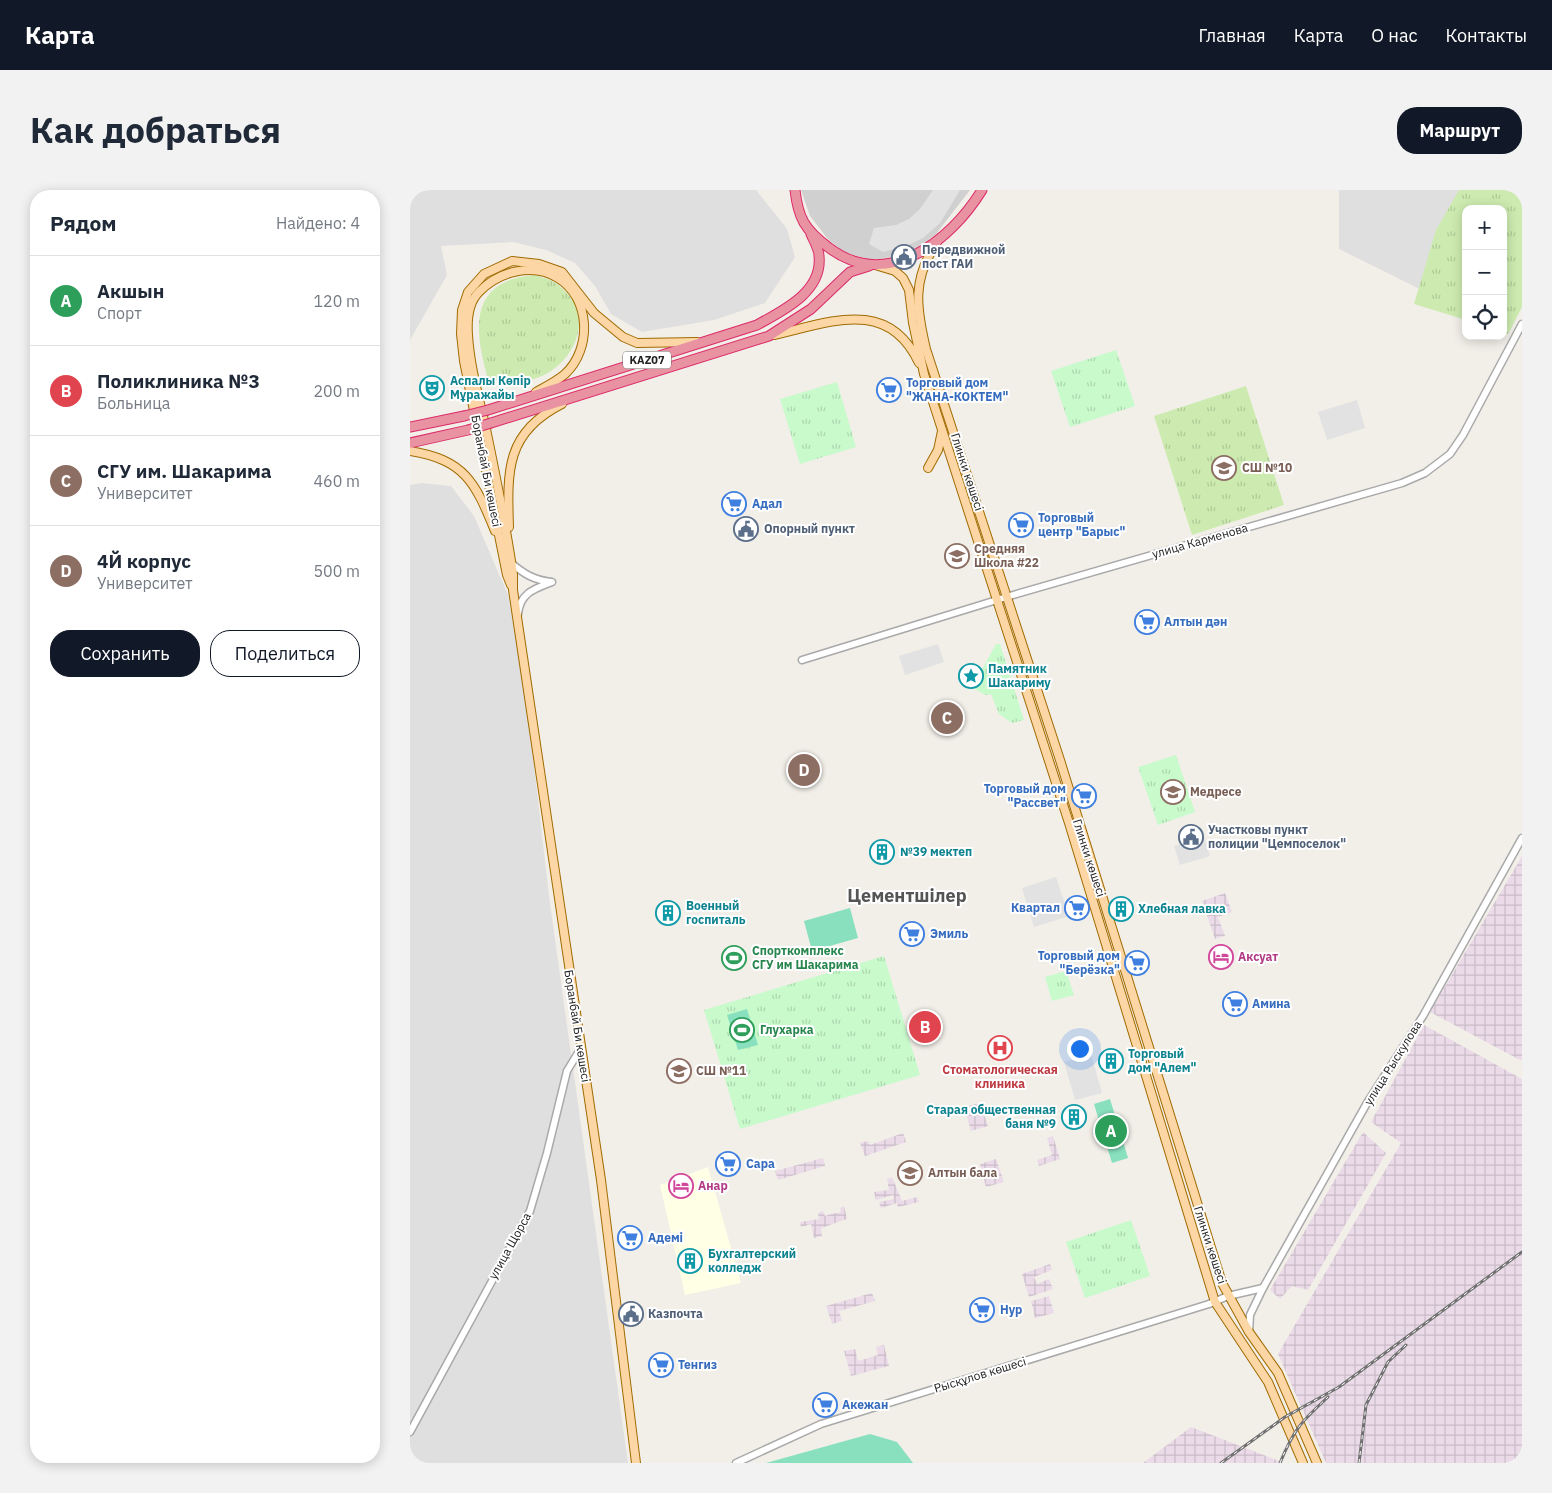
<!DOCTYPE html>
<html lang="ru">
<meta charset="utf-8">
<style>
:root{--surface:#fff;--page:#f2f2f3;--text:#1f2937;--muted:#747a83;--line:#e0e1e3;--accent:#111827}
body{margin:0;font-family:"IBM Plex Sans",sans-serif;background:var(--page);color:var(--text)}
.controls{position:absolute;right:15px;top:15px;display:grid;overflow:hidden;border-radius:10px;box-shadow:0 2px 12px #0003}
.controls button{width:45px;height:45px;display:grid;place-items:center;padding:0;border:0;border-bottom:1px solid var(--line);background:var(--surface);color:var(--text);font:25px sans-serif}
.you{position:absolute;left:669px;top:858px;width:18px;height:18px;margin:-12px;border:4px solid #fff;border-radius:50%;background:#1a73e8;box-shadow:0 0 0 8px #1a73e833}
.badge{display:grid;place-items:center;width:32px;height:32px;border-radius:50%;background:var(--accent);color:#fff;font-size:16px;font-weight:700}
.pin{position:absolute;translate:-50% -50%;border:2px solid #fff;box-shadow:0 1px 5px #0006}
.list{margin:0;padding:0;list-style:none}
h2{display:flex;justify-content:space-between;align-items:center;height:65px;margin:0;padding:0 20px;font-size:21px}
h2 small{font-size:16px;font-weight:400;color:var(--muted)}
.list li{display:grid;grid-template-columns:32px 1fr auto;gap:15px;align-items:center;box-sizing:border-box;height:90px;padding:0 20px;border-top:1px solid var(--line)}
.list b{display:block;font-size:19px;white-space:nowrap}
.list p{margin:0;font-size:16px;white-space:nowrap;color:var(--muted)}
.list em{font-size:16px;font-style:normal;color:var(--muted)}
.actions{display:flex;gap:10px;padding:15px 20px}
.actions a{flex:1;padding:11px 0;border:1px solid var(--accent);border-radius:20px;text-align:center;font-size:18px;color:var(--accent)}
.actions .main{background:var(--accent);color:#fff}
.icon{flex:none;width:28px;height:28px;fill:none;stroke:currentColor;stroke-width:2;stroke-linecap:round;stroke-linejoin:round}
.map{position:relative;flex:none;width:1112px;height:1273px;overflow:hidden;border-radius:20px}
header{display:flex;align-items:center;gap:30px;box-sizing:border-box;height:70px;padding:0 25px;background:var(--accent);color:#fff}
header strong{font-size:24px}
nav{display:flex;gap:28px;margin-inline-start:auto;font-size:18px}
.intro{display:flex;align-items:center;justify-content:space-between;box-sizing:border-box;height:120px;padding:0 30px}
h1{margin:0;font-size:35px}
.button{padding:12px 22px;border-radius:20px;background:var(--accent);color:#fff;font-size:18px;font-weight:700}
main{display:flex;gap:30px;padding:0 30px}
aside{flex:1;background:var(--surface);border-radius:20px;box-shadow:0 2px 12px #0003}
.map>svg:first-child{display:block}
.residential{fill:#e0dfdf}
.industrial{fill:url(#industrial-grid)}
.education{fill:#ffffe5}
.religious{fill:#d0d0d0}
.grass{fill:url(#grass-tufts)}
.park{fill:url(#park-tufts)}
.pitch{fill:#88e0be}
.parking{fill:#e2e2e2}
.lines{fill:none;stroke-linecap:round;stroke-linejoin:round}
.minor-casing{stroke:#a9a9a9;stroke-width:9}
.major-casing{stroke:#a06b00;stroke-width:10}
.highway-casing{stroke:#dc2a67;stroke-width:11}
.minor{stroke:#fff;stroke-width:6}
.major{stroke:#fcd6a4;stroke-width:8}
.highway{stroke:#e892a2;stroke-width:9}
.rail-casing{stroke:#707070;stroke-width:3}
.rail{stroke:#fff;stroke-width:1;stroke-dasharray:4;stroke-linecap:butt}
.highway-bridge-casing{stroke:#dc2a67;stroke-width:11;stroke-linecap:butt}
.highway-bridge{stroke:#e892a2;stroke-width:9}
.labels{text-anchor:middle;stroke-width:4;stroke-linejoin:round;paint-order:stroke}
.shield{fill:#fff;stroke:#646464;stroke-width:1}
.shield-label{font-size:11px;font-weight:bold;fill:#222}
.service-label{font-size:12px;font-weight:bold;fill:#4e5e75;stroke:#fff;text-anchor:start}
.culture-label{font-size:12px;font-weight:bold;fill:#0d838f;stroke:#fff;text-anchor:start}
.shop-label{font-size:12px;font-weight:bold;fill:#366cbe;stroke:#fff;text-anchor:start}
.education-label{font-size:12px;font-weight:bold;fill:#785e54;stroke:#fff;text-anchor:start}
.street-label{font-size:12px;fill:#222;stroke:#fff}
.leisure-label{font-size:12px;font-weight:bold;fill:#27864d;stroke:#fff;text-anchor:start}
.hotel-label{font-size:12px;font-weight:bold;fill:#b23c85;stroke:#fff;text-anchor:start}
.health-label{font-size:12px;font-weight:bold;fill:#be3a42;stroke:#fff}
.district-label{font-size:18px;font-weight:bold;fill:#555;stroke:#fff}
</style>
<header>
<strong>Карта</strong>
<nav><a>Главная</a><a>Карта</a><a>О нас</a><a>Контакты</a></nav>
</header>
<div class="intro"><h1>Как добраться</h1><a class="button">Маршрут</a></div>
<main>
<aside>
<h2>Рядом<small>Найдено: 4</small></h2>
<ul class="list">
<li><span class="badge" style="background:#2e9e5b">A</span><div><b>Акшын</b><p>Спорт</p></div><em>120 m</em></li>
<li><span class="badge" style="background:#e0444e">B</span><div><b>Поликлиника №3</b><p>Больница</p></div><em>200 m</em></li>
<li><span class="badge" style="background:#8d6e63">C</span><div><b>СГУ им. Шакарима</b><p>Университет</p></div><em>460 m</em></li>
<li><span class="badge" style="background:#8d6e63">D</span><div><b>4Й корпус</b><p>Университет</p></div><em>500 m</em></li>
</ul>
<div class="actions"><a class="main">Сохранить</a><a>Поделиться</a></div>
</aside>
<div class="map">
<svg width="1112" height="1273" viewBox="0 0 1112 1273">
<defs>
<pattern id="industrial-grid" width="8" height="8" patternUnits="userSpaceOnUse" patternTransform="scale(1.25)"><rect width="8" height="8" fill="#ebdbe8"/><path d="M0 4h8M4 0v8" fill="none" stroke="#c9bcc7"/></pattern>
<pattern id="grass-tufts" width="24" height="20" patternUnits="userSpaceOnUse" patternTransform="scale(1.25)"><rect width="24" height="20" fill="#cdebb0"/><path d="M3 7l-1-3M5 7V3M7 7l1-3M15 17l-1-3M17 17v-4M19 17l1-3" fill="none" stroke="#b0c997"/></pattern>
<pattern id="park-tufts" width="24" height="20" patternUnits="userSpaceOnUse" patternTransform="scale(1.25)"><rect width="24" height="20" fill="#c8facc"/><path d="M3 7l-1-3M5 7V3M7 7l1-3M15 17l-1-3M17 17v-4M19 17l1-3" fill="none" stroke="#acd6af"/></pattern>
</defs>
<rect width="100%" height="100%" fill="#f2efe9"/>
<g class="residential">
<polygon points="0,0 346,0 377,39 385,67 355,113 304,130 232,142 201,124 185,96 165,73 136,60 103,52 31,56 37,85 0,150"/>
<polygon points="929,0 1112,0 1112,117 1098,144 1093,141 1093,19 1056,19 1056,122 929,59"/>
<polygon points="12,293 41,296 64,326 98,405 115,496 139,706 218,1273 0,1273 0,295"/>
</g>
<g class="industrial">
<polygon points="1112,666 1112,871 1020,822"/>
<polygon points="815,703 822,722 808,727 815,746 805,749 792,711"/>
<polygon points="1014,835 1112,889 1112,1273 916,1273 868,1164 991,953 961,932"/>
<polygon points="570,913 578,936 561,941 554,917"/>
<polygon points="953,942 976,963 898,1100 882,1096 870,1109 860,1100"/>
<polygon points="493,943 496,952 455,966 450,953 458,951 460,955"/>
<polygon points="643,946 650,969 629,976 627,970 642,965 637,948"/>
<polygon points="413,968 415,976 368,990 365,981"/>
<polygon points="586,969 594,992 576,997 570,974"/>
<polygon points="482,987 492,1011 507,1007 509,1012 488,1017 487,1013 471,1018 469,1012 484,1009 483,1005 466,1010 464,1002 479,1000 477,989"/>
<polygon points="434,1016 437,1029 411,1038 412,1046 404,1048 401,1034 391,1037 390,1032 409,1029 408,1023 413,1021 415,1026 421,1024 431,1022 430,1018"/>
<polygon points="640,1074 642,1080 624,1087 627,1094 639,1089 643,1099 619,1107 612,1084"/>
<polygon points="462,1103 465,1111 429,1121 432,1131 422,1134 416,1116"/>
<polygon points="639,1106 644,1123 625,1128 621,1111"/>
<polygon points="474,1155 479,1176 441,1186 434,1161 445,1159 448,1171 468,1165 466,1157"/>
<polygon points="781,1237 874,1273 733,1273"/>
</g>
<polygon class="education" points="298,977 331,1093 275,1105 250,995"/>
<polygon class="religious" points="391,0 560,0 526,44 511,56 494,65 462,70 433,62 417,48 400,26"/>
<g class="grass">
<polygon points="1049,0 1112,0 1112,117 1098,144 1093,142 1093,19 1056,19 1056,130 1004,114 1026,40"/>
<path d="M124,85C129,87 137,88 142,91C190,119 168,177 121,190C107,193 93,191 78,189C64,140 58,91 124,85Z"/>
<polygon points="836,196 874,315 782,345 744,226"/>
</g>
<g class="park">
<polygon points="706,160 725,216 660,237 641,181"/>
<polygon points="427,192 446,257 390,274 370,209"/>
<polygon points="586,454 590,454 614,530 602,533 589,524 581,504 575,505 565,499 564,494"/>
<polygon points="766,565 785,622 748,635 728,577"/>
<polygon points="474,766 510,885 330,939 294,820"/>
<polygon points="656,781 664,805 642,811 635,787"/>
<polygon points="721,1030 740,1086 675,1108 656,1052"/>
</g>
<g class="pitch">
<polygon points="440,718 448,748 402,761 394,731"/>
<polygon points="337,819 348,855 328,860 317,825"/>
<polygon points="700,909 718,968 702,973 684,914"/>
<polygon points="460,1244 487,1252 503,1273 356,1273"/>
</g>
<g class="parking">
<polygon points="523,0 550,0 530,33 513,48 496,56 473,62 459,54 464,38 486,35 499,29 510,19"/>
<polygon points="947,210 955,238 917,250 908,222"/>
<polygon points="528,454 534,472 495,485 489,466"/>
<polygon points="794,647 800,666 770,675 764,656"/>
<polygon points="646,687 659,726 624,737 612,698"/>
<polygon points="681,864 692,903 665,910 654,872"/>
</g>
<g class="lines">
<defs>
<g id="minor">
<path d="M101,373C114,384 124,390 141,392"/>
<path d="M108,424C110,403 124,399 142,392"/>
<polyline points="392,470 603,405 992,293 1015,283 1040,264 1053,245 1112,134"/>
<polyline points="839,1142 840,1125 853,1098 957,913 1013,826 1112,648"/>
<polyline points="0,1242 120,1021 137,963 157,881 171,858"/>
<polyline points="326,1273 411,1234 799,1114 818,1106 853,1098"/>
</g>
<g id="major">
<path d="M527,52C502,89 506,117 516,159L650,570L812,1093L839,1142L868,1183L907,1273"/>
<polyline points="465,75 485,81 493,88 499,100 503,133 514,184 659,633 805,1112 858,1192 893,1273"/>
<path d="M364,145C418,133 478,106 509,173"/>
<path d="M126,202C135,197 147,191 155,184C182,159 181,108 148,88C122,72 88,82 69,102C58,113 57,131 58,145C60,177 69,208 76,239C86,287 96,335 103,384V400L191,990L226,1273"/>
<path d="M0,261C55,270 65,292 85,341"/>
<polyline points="518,278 528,260 532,241"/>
<path d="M99,337C97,280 96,242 152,214"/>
<polyline points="101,395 97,385 54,171 51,144 52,120 58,102 74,84 102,71 129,74 152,82 184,123 213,147 227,153 287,152"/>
</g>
<g id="highway">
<path d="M385,0C388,28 395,40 418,57C476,102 540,52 572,0"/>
<path d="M78,220L347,135C372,121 413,102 409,66C409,59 404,51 401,44"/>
<polyline points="81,233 359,146 401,119 440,82 459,76"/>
<polyline points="0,237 54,226"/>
<polyline points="0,253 58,240"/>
</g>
</defs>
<use href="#minor" class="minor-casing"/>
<use href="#major" class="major-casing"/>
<use href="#highway" class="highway-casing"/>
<use href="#minor" class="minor"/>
<use href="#major" class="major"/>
<use href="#highway" class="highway"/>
<defs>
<g id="rail">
<polyline points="811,1273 875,1227 929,1197 1112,1062"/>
<path d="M870,1273C884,1239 891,1232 918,1207"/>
<polyline points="949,1273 956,1215 978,1172 996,1155"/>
</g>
</defs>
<use href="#rail" class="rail-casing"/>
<use href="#rail" class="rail"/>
<defs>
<g id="highway-bridge">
<polyline points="54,226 78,220"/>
<polyline points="58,240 81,233"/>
</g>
</defs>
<use href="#highway-bridge" class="highway-bridge-casing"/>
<use href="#highway-bridge" class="highway-bridge"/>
</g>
<defs>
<symbol id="civic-ring" viewBox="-11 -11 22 22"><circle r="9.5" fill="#fff" stroke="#5c6f8a" stroke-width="1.5"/><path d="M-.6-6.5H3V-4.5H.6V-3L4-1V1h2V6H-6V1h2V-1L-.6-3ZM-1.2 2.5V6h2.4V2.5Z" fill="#5c6f8a"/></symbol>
<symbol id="theatre-ring" viewBox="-11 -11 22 22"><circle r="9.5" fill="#fff" stroke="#0f9aa8" stroke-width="1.5"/><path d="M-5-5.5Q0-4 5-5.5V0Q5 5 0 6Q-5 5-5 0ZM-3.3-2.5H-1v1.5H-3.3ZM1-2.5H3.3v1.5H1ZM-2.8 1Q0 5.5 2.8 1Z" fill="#0f9aa8"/></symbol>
<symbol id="supermarket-ring" viewBox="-11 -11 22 22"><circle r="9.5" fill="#fff" stroke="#3f7fe0" stroke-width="1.5"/><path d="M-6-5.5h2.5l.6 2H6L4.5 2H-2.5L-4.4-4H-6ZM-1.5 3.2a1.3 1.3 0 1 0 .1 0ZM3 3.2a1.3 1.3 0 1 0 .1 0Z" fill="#3f7fe0"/></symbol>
<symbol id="school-ring" viewBox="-11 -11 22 22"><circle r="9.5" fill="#fff" stroke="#8d6e63" stroke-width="1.5"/><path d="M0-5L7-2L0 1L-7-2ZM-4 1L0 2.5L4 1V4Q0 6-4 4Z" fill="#8d6e63"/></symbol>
<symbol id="sight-ring" viewBox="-11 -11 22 22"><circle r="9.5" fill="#fff" stroke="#0f9aa8" stroke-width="1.5"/><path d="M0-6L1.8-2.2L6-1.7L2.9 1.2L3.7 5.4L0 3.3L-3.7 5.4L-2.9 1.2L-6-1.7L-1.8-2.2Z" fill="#0f9aa8"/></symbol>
<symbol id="building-ring" viewBox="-11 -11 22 22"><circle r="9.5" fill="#fff" stroke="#0f9aa8" stroke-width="1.5"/><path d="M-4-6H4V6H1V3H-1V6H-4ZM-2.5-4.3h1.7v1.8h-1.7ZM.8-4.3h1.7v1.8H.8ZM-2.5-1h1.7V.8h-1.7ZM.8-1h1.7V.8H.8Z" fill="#0f9aa8"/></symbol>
<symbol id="hotel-ring" viewBox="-11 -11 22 22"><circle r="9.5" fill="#fff" stroke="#d1479c" stroke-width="1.5"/><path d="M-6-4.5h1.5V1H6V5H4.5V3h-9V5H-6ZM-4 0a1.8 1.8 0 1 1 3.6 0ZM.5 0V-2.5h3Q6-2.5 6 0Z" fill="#d1479c"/></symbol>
<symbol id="stadium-ring" viewBox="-11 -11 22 22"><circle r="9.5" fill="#fff" stroke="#2e9e5b" stroke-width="1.5"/><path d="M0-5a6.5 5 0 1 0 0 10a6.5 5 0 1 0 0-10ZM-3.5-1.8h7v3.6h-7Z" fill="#2e9e5b"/></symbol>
<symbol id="hospital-ring" viewBox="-11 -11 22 22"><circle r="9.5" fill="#fff" stroke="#e0444e" stroke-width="1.5"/><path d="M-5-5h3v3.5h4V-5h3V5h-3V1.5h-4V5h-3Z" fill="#e0444e"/></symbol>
</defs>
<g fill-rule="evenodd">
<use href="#civic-ring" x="480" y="53" width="28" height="28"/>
<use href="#theatre-ring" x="8" y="184" width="28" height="28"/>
<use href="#supermarket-ring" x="465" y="186" width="28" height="28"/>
<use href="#school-ring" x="800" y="264" width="28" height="28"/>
<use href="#supermarket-ring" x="310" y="300" width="28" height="28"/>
<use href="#supermarket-ring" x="597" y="321" width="28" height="28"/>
<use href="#civic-ring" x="322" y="325" width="28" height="28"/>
<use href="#school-ring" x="533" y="352" width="28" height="28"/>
<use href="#supermarket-ring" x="723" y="418" width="28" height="28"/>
<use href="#sight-ring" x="547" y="472" width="28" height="28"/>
<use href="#school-ring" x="749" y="588" width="28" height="28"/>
<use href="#supermarket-ring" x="660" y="592" width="28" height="28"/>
<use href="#civic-ring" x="767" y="633" width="28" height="28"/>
<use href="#building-ring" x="458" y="648" width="28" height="28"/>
<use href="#supermarket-ring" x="653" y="704" width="28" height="28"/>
<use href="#building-ring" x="697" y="705" width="28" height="28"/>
<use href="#building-ring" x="244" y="709" width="28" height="28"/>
<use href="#supermarket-ring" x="488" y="730" width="28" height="28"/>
<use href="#hotel-ring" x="797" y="753" width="28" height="28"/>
<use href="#stadium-ring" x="310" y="754" width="28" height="28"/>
<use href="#supermarket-ring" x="713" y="759" width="28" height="28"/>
<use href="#supermarket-ring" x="811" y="800" width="28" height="28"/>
<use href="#stadium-ring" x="318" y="826" width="28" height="28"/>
<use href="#hospital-ring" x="576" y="844" width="28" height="28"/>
<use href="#building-ring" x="687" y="857" width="28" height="28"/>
<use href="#school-ring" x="255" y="867" width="28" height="28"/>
<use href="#building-ring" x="650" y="913" width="28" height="28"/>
<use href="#supermarket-ring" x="304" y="960" width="28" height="28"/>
<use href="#school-ring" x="486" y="969" width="28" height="28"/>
<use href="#hotel-ring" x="257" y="982" width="28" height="28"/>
<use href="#supermarket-ring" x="206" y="1034" width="28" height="28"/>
<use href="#building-ring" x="266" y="1057" width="28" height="28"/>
<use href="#supermarket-ring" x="558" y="1106" width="28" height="28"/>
<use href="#civic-ring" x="207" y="1110" width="28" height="28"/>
<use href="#supermarket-ring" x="237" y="1161" width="28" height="28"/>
<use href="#supermarket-ring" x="401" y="1201" width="28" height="28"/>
</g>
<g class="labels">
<rect class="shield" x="213" y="161.5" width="48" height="17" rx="4"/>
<g class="shield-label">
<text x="237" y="174">KAZ07</text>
</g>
<g class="service-label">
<text x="512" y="64">Передвижной<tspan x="512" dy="14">пост ГАИ</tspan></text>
<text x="354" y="343">Опорный пункт</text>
<text x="798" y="644">Участковы пункт<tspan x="798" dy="14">полиции "Цемпоселок"</tspan></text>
<text x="238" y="1128">Казпочта</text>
</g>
<g class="culture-label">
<text x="40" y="195">Аспалы Көпір<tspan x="40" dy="14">Мұражайы</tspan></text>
<text x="578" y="483">Памятник<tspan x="578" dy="14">Шакариму</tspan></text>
<text x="490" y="666">№39 мектеп</text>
<text x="276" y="720">Военный<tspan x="276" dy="14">госпиталь</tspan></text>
<text x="728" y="723">Хлебная лавка</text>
<text x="718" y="868">Торговый<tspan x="718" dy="14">дом "Алем"</tspan></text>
<text x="646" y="924" text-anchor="end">Старая общественная<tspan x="646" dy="14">баня №9</tspan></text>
<text x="298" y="1068">Бухгалтерский<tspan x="298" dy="14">колледж</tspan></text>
</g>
<g class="shop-label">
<text x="496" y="197">Торговый дом<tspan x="496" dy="14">"ЖАНА-КОКТЕМ"</tspan></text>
<text x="342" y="318">Адал</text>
<text x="628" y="332">Торговый<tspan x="628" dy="14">центр "Барыс"</tspan></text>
<text x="754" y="436">Алтын дән</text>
<text x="656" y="603" text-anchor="end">Торговый дом<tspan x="656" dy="14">"Рассвет"</tspan></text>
<text x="650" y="722" text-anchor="end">Квартал</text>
<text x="520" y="748">Эмиль</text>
<text x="710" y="770" text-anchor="end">Торговый дом<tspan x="710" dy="14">"Берёзка"</tspan></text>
<text x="842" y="818">Амина</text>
<text x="336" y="978">Сара</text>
<text x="238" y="1052">Адемi</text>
<text x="590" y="1124">Нур</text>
<text x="268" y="1179">Тенгиз</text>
<text x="432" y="1219">Акежан</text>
</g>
<g class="education-label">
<text x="832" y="282">СШ №10</text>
<text x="564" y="363">Средняя<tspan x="564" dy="14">Школа #22</tspan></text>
<text x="780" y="606">Медресе</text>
<text x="286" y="885">СШ №11</text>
<text x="518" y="987">Алтын бала</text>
</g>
<g class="street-label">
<text transform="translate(76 281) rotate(79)" y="4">Боранбай Би көшесі</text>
<text transform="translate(557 282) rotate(72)" y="4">Глинки көшесі</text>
<text transform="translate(790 351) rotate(-16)" y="4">улица Карменова</text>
<text transform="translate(679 668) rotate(72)" y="4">Глинки көшесі</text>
<text transform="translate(167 836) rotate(81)" y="4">Боранбай Би көшесі</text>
<text transform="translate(983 873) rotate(-58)" y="4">улица Рыскулова</text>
<text transform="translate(800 1055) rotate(72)" y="4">Глинки көшесі</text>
<text transform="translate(100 1056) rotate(-61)" y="4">улица Щорса</text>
<text transform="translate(570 1185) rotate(-17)" y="4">Рысқұлов көшесі</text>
</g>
<g class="leisure-label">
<text x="342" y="765">Спорткомплекс<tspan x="342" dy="14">СГУ им Шакарима</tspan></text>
<text x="350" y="844">Глухарка</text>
</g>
<g class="hotel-label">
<text x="828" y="771">Аксуат</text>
<text x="288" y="1000">Анар</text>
</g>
<g class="health-label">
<text x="590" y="884">Стоматологическая<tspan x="590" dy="14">клиника</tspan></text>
</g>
<g class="district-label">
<text x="497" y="712">Цементшілер</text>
</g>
</g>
</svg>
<div class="controls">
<button>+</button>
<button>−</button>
<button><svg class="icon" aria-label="locate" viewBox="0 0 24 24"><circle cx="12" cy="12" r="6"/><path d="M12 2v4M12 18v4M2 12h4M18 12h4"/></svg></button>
</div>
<div class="you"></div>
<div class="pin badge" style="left:701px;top:941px;background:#2e9e5b">A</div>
<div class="pin badge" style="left:515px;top:837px;background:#e0444e">B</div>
<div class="pin badge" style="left:537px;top:528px;background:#8d6e63">C</div>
<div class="pin badge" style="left:394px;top:580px;background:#8d6e63">D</div>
</div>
</main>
